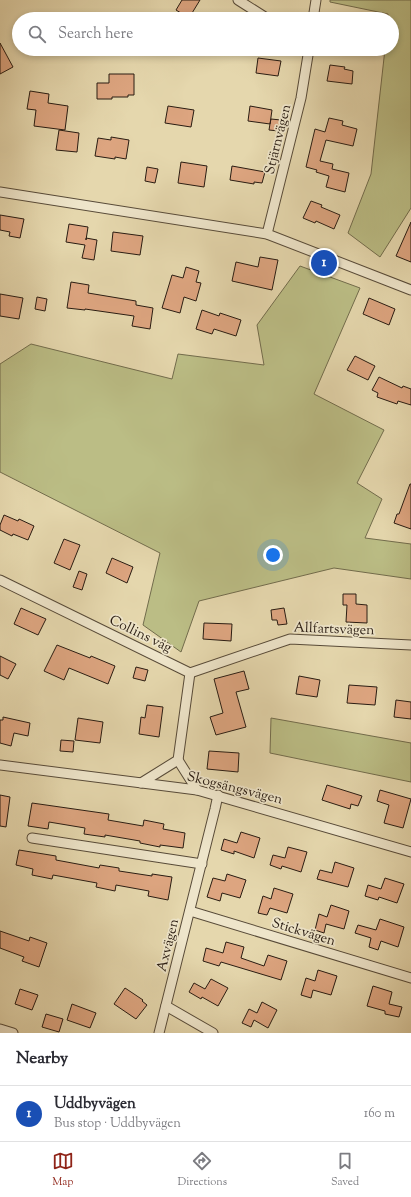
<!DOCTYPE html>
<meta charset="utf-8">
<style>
:root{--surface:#fff;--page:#f7f7f7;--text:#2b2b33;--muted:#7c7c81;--line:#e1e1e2;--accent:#8f2418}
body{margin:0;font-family:"Sorts Mill Goudy",serif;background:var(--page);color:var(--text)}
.you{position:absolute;left:273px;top:555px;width:14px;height:14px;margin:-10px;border:3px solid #fff;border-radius:50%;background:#1a73e8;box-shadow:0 0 0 6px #1a73e833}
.badge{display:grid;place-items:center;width:26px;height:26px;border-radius:50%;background:var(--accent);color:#fff;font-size:13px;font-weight:700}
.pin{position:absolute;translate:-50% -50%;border:2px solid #fff;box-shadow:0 1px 4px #0006}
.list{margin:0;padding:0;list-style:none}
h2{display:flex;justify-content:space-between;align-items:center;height:52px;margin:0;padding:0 16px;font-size:17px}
h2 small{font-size:13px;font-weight:400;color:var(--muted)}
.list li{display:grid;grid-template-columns:26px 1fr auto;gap:12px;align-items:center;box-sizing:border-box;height:56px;padding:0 16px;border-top:1px solid var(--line)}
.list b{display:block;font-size:15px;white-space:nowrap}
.list p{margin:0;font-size:13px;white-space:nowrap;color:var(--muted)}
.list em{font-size:13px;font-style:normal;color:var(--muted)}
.icon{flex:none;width:22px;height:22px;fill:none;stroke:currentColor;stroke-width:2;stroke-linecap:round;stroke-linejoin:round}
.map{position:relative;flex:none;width:411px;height:1033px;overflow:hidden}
.search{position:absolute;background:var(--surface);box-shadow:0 2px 6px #0003;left:12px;right:12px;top:12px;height:44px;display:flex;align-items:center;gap:10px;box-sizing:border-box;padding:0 14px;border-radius:22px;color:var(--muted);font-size:15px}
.sheet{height:108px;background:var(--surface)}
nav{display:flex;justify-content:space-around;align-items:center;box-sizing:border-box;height:56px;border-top:1px solid var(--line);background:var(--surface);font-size:11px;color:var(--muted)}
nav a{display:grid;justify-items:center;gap:2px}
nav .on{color:var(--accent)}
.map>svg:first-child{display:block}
.green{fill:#bbbd85;stroke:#726c4c}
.building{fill:#dda580;stroke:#291c12}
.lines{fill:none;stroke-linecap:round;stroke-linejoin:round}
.minor-casing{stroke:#584b39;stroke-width:11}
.minor{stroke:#eee5ca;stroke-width:9}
.labels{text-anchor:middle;stroke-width:3.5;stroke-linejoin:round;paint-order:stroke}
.street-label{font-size:14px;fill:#291c12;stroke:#eee5ca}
</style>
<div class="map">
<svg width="411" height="1033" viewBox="0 0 411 1033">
<rect width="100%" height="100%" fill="#e5d7ad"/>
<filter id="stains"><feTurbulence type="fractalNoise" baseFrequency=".005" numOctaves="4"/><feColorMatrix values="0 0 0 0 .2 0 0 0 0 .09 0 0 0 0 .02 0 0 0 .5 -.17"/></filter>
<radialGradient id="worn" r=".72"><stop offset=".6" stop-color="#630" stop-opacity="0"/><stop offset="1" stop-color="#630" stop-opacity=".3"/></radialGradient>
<g class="green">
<polygon points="330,0 411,0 411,208 380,257 348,233 371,174 385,49 392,49 392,19 388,19 388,14 330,2"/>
<polygon points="300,266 360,288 314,394 384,430 357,483 382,499 365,538 411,544 411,579 334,568 199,601 181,652 143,625 160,553 0,472 0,364 31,344 172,379 178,354 264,365 257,325"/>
<polygon points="271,718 411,743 411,782 270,753"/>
</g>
<g class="building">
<polygon points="182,0 200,0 189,18 176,10"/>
<polygon points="0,43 13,67 0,74"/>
<polygon points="258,58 281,61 278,76 256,73"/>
<polygon points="330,65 345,67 344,69 353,71 352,84 327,81"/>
<polygon points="109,74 134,74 134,95 128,95 128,97 112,97 112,99 97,99 97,83 109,83"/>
<polygon points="30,91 49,94 48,103 68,106 65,130 34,126 36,110 27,109"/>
<polygon points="168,106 194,110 191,127 165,123"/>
<polygon points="250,106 272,110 270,124 271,119 281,120 279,131 269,130 270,124 248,121"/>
<polygon points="329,118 343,121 342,125 357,129 353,146 326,140 320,161 333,164 332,169 349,173 345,192 326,187 329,176 316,172 317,170 306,167 315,129 325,132"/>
<polygon points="59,130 79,133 77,152 56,150"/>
<polygon points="111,137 129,140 126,159 115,157 115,159 95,156 98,138 111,140"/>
<polygon points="181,162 207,166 204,187 178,183"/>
<polygon points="232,166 265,172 262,183 254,182 254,184 230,180"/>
<polygon points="147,167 158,169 155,183 145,181"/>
<polygon points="311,201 322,205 321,207 340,215 334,229 316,221 315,223 303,218"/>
<polygon points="0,215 24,219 20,238 9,236 10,232 0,230"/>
<polygon points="411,222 411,262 396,256"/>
<polygon points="69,224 88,227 86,240 86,238 97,240 94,260 82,258 85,245 66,242"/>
<polygon points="113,232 143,236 140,255 111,251"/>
<polygon points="260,257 278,260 272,290 232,281 236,262 258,267"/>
<polygon points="186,267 199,271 196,282 201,283 196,301 184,297 180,313 162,308 172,275 183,278"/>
<polygon points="71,282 89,285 88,293 136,301 136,305 153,308 150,329 132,326 134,316 85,309 85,310 67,308"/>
<polygon points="0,294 23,298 19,319 0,316"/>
<polygon points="37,297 47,299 45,311 35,309"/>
<polygon points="369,298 395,309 389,325 363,314"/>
<polygon points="202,310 219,316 220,313 241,320 236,336 214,329 212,334 196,329"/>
<polygon points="355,356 375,366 368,380 347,370"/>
<polygon points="379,377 402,388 403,386 411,389 411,405 398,401 397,404 377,397 378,393 372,390"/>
<polygon points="410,484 411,484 411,529 394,523 397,514 399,514"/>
<polygon points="4,515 18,521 19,519 34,526 28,540 13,534 12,536 0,530 0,525"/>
<polygon points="64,539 80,545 70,570 54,563"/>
<polygon points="112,558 133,567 127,583 106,573"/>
<polygon points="79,571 87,574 82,590 73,587"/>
<polygon points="343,594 356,594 356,604 367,605 367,623 346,622 347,605 343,605"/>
<polygon points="21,608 46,619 38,635 14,624"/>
<polygon points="284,608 287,624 278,625 277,620 272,620 271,610"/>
<polygon points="204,623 232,624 231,641 203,639"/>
<polygon points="57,645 90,658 91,656 115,666 108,684 69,668 64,680 44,671"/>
<polygon points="0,656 16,664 8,679 0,675"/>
<polygon points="136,667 148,670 145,681 133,678"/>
<polygon points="244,671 249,689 236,692 246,727 216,735 210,717 223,713 214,679"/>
<polygon points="299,676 320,680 317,697 296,694"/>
<polygon points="349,685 377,687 375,705 347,703"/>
<polygon points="396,700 411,702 411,719 394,717"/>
<polygon points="147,705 163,707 159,737 139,734 141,717 145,718"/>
<polygon points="3,717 30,723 28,736 14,733 11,746 0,743 0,720 3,720"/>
<polygon points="78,718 103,722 100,743 75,740"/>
<polygon points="61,740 74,741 73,752 60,751"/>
<polygon points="209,751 239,753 238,772 207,769"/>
<polygon points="327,785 362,796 358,806 351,804 350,809 322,800"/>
<polygon points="380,790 411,799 403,828 384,823 389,805 377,801"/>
<polygon points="0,795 10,797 6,827 0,826"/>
<polygon points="32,803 109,814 108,820 143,826 144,820 164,824 163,829 185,833 183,848 160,845 160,847 140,843 140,841 105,835 105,837 84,834 85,828 49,822 48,829 28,826"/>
<polygon points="241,832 260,838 254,858 234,851 234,854 221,850 224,839 237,843"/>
<polygon points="288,847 307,852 301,872 282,866 281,869 270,865 273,855 285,858"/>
<polygon points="19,850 56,856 56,860 99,868 100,865 119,868 119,871 152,876 152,874 172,877 168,900 148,896 149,891 116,885 115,891 96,887 97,883 53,875 52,879 32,875 33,869 16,865"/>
<polygon points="335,862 354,868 348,887 317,879 320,870 332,873"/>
<polygon points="227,874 246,880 240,898 222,893 220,901 207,897 213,878 225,881"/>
<polygon points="385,878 404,884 397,903 379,897 378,900 365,896 368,885 381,889"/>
<polygon points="274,888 293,894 287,913 270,908 267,915 258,913 263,896 271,899"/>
<polygon points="331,905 349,911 344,929 326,924 324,933 315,930 319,914 327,917"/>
<polygon points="380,919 404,927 398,947 381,941 378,950 369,947 371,938 355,933 358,925 376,930"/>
<polygon points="0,931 29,941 30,937 47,943 39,967 22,961 24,957 0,948"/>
<polygon points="226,942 244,947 241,958 264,966 268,955 287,961 281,980 221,962 219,966 203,961 206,948 223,953"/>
<polygon points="318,970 337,976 331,995 313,990 311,998 301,995 306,978 315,981"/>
<polygon points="211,979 228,988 218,1006 202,997 201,999 189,992 194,983 205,989"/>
<polygon points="373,986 392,992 389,1004 402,1007 399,1017 385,1014 385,1011 367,1006"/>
<polygon points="125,988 143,1000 142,1001 147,1005 136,1019 114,1004"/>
<polygon points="20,989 38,995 32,1010 15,1004"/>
<polygon points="262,1002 277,1010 268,1028 254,1020 251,1027 242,1023 249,1009 257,1013"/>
<polygon points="72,1004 96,1013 90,1028 67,1020"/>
<polygon points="46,1014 63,1019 59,1032 42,1027"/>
</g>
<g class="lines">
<defs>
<g id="minor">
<polyline points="238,0 268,19"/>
<polyline points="313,19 316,0"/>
<polyline points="0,192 267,234 411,290"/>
<polyline points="267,234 301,98 309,49"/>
<polyline points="0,580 190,673 178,760 141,783"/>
<polyline points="190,673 290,639 411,645"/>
<polyline points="178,760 197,790"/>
<polyline points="0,765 197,790 411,852"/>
<polyline points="32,838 202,864"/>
<polyline points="190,911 411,978"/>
<polyline points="166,1006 213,1033"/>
<polyline points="0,1029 13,1033"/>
<polyline points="159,1033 215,809 218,795"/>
</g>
</defs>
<use href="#minor" class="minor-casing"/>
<use href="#minor" class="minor"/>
</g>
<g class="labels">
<g class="street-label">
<text transform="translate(277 139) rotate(-76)" y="5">Stjärnvägen</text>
<text transform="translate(334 628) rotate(2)" y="5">Allfartsvägen</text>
<text transform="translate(141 633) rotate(26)" y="5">Collins väg</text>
<text transform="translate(235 787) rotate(14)" y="5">Skogsängsvägen</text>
<text transform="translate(304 931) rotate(17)" y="5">Stickvägen</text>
<text transform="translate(167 945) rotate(-76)" y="5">Axvägen</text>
</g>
</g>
<rect width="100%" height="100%" filter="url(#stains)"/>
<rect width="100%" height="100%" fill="url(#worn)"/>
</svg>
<div class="you"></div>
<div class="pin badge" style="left:324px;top:263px;background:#1a4fb4">1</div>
<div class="search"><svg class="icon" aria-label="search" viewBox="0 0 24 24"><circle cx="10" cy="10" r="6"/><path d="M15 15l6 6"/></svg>Search here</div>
</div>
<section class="sheet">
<h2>Nearby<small></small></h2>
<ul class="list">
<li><span class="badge" style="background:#1a4fb4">1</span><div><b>Uddbyvägen</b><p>Bus stop · Uddbyvägen</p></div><em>160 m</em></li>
</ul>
</section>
<nav>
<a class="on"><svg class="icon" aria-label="map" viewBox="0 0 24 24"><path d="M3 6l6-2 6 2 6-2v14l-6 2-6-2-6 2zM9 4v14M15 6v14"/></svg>Map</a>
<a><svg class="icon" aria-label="directions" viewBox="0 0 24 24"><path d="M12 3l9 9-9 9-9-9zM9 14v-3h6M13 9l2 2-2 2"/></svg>Directions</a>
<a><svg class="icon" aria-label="saved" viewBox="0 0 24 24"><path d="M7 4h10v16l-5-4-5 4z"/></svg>Saved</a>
</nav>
